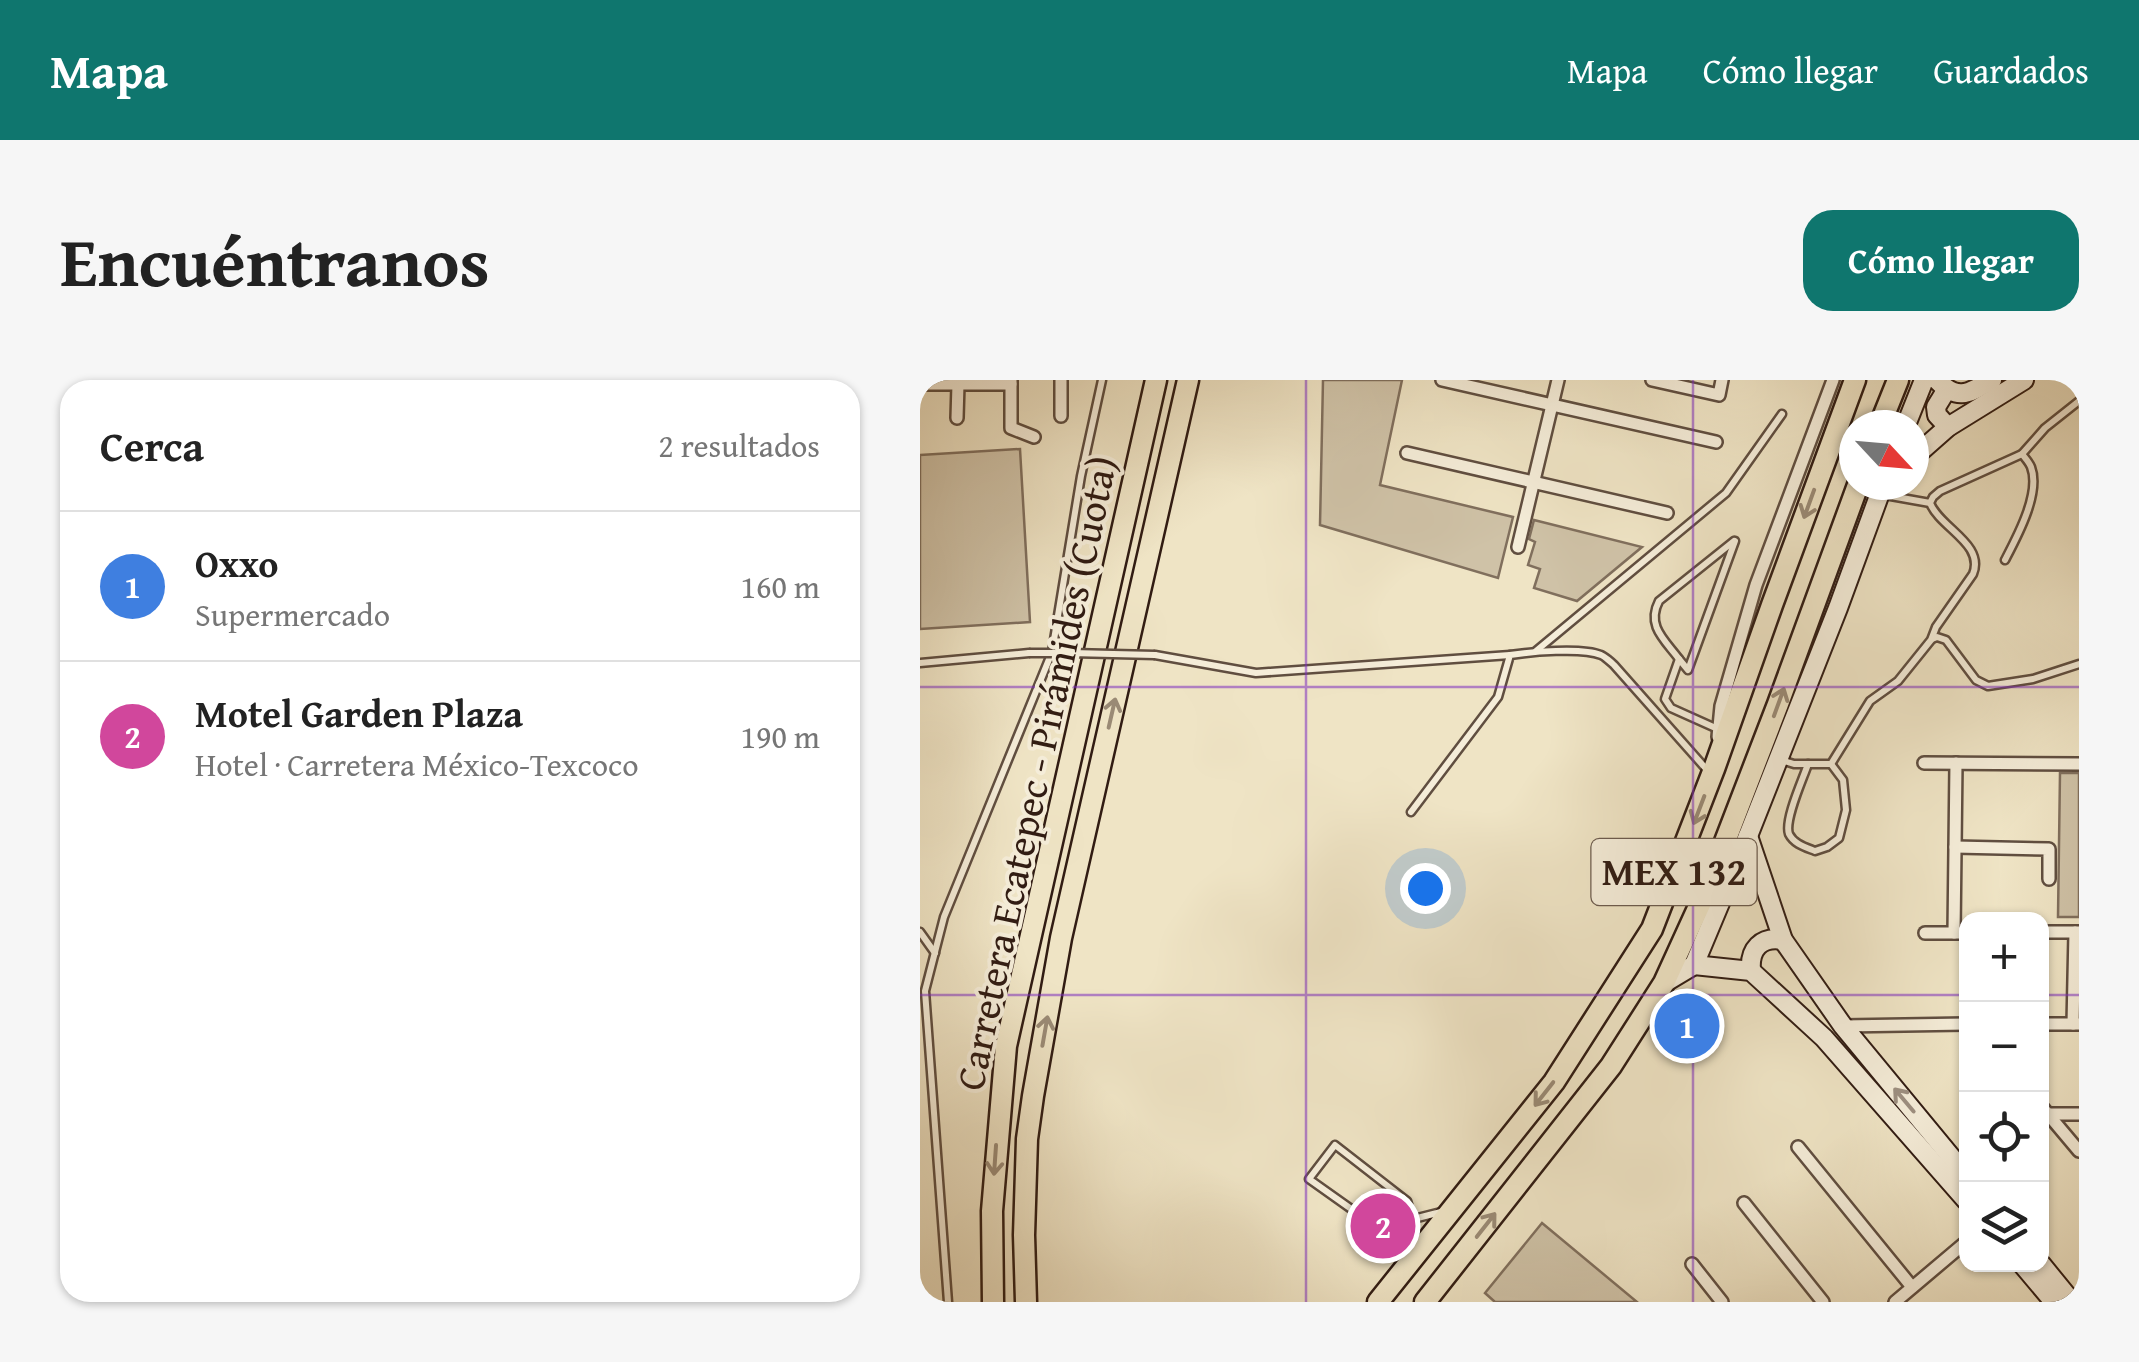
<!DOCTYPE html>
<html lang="es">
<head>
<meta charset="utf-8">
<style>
	:root { --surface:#fff; --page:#f6f6f6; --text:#222; --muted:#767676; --line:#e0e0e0; --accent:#0f766e }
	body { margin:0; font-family:"Gentium Book Plus",serif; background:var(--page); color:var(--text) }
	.controls { position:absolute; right:30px; bottom:30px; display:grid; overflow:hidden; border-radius:20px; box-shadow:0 2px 8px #0004 }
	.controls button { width:90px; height:90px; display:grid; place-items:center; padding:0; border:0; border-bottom:2px solid var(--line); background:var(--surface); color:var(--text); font:50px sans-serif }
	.compass { position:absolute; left:919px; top:30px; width:90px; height:90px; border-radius:50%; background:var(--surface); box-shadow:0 2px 8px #0004; rotate:116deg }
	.you { position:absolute; left:505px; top:508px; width:35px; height:35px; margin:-25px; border:8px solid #fff; border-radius:50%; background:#1a73e8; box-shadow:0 0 0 15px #1a73e833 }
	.badge { display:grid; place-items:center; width:65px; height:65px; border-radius:50%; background:var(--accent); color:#fff; font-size:32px; font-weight:700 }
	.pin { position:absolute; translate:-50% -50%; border:5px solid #fff; box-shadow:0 2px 10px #0006 }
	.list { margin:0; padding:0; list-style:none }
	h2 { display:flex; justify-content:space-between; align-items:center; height:130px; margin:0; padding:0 40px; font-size:42px }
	h2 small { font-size:32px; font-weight:400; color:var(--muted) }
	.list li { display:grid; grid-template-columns:65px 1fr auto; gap:30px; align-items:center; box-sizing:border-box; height:150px; padding:0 40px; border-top:2px solid var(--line) }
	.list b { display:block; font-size:38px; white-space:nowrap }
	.list p { margin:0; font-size:32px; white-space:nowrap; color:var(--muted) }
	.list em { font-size:32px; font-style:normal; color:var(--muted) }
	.icon { flex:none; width:55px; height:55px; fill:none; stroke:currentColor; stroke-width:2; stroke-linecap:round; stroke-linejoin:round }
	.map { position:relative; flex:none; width:1159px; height:922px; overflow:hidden; border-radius:30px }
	header { display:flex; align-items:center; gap:60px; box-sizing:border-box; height:140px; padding:0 50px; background:var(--accent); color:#fff }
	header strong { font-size:48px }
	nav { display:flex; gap:55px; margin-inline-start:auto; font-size:35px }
	.intro { display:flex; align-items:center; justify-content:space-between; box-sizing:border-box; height:240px; padding:0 60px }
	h1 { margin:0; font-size:70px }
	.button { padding:25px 45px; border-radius:30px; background:var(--accent); color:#fff; font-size:35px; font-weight:700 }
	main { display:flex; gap:60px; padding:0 60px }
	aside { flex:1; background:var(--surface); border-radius:30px; box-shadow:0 2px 8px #0004 }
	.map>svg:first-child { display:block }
	.green { fill:#cfc2a7; stroke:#806f5d; stroke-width:2.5 }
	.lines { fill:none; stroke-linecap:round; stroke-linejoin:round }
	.lane-casing { stroke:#604e40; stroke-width:11 }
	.street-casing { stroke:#604e40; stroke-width:16 }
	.secondary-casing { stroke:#311c13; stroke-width:22 }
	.highway-casing { stroke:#311c13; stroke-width:25 }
	.lane { stroke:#f5edd9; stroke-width:6 }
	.street { stroke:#f5edd9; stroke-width:11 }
	.secondary { stroke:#f5edd9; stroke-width:18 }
	.highway { stroke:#efe4c5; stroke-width:20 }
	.lane-bridge-casing { stroke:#604e40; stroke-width:11; stroke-linecap:butt }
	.lane-bridge { stroke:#f5edd9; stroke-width:6 }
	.oneway { stroke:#9a8a75 }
	.oneway2 { stroke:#9d8f80 }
	.grid { fill:none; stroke:#7b2cbf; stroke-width:2.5; stroke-opacity:0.55 }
	.labels { text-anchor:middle; stroke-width:8; stroke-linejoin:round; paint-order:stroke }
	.shield { fill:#f5edd9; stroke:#6c5b4e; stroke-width:2.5 }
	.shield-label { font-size:38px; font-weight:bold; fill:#311c13 }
	.street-label { font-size:40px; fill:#311c13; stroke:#f5edd9 }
</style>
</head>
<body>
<header>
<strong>Mapa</strong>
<nav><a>Mapa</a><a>Cómo llegar</a><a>Guardados</a></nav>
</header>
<div class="intro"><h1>Encuéntranos</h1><a class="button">Cómo llegar</a></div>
<main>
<aside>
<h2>Cerca<small>2 resultados</small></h2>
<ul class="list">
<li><span class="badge" style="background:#3f7fe0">1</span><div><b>Oxxo</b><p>Supermercado</p></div><em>160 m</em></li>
<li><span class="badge" style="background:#d1479c">2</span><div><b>Motel Garden Plaza</b><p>Hotel · Carretera México-Texcoco</p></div><em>190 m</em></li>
</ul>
</aside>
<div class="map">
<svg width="1159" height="922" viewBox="0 0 1159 922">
	<rect width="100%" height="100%" fill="#efe4c5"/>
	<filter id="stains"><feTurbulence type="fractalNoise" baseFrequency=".002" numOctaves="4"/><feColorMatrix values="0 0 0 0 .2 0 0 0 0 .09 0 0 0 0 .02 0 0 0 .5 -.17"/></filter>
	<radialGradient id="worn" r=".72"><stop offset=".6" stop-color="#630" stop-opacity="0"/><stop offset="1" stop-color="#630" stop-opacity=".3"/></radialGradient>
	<g class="green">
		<polygon points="403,0 482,0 460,105 593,137 578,198 400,145"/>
		<polygon points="100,69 110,242 0,249 0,75"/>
		<polygon points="614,140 722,167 657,221 614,208 620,189 608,185 615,162 609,159"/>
		<polygon points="1140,393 1159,393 1159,537 1138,537"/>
		<polygon points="622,843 717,922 575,922 565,913"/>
	</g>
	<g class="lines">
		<g class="lane-casing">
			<g id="lane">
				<polyline points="965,115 1010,123"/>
				<path d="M1085,180C1097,157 1121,113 1111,87C1109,82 1105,78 1102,74"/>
				<polyline points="1012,259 1017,257 1026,260 1056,300 1068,306 1113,299 1159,284"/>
				<polyline points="616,271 806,113 862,34"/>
				<polyline points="235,275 336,293 590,275"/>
				<path d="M759,279C745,260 726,246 739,221L814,161"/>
				<polyline points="0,283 109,273"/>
				<polyline points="800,350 751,328 745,319 759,279 768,290 815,161"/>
				<path d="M861,380L874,384H911L950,321L978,301L1011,260L1016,247L1053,194C1065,164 1020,148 1010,123L1013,117L1020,111L1102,74L1125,48L1159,21"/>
				<path d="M888,384C883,399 864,440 869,454C874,464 885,467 895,471L907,467L919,458L926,430L923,400L911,384"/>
				<path d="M491,432L578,317L590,275C610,272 662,267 681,275C684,276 692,283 694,285L788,391"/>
				<polyline points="0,552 15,573"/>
				<polyline points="493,868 493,840 487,821 415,765 389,799 458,848 521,832"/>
				<polyline points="28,922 5,611 24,537 132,272 161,96 182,0"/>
			</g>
		</g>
		<g class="street-casing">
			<g id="street">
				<polyline points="91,0 91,48 114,57"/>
				<polyline points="141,0 141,36"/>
				<polyline points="522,0 796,62"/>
				<polyline points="732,0 799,15 802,0"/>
				<polyline points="0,4 91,4"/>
				<polyline points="37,38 38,4"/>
				<polyline points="487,73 747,133"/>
				<polyline points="598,167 638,0"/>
				<polyline points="798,357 801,326 836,205 913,0"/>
				<polyline points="1004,383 1159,384"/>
				<polyline points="1035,467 1129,469 1129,499"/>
				<polyline points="1122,552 1159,552"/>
				<polyline points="1005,553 1046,553"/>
				<polyline points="1034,553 1036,383"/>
				<polyline points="1122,644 1159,644"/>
				<polyline points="1153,644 1155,552"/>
				<polyline points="923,646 1046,644"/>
				<polyline points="1122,727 1159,771"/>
				<polyline points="1127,734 1159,734"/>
				<polyline points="878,767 992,907"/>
				<polyline points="824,823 903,922"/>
				<polyline points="772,884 802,922"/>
				<polyline points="975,922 1046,862"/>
			</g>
		</g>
		<g class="secondary-casing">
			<g id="secondary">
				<path d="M1017,0C1038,22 1049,13 1072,0"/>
				<polyline points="1027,9 1016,27 1017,35 1028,47"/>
				<polyline points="986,45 1004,0"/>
				<polyline points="994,77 1028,47 1104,0"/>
				<polyline points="828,456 863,560 923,646 1046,795"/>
				<polyline points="774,585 831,591 904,658 1046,820"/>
				<path d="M831,591C829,569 841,556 863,560"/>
				<polyline points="744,603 774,585 828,456 918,228 963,105"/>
				<polyline points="1102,884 1134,922"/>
				<polyline points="1121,884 1152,922"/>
			</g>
		</g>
		<g class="highway-casing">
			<g id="highway">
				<polyline points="960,45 978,0"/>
				<polyline points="73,922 72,831 86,666 236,0"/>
				<polyline points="106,922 104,855 107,759 113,716 141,558 268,0"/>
				<polyline points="458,922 634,702 732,549 794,389 852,225 935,0"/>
				<polyline points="505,922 691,686 744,603 786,511 858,324 938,105"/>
			</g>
		</g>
		<use href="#lane" class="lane"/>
		<use href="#street" class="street"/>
		<use href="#secondary" class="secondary"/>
		<use href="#highway" class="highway"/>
		<g class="lane-bridge-casing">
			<g id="lane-bridge">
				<polyline points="109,273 135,273"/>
				<polyline points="151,273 235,275"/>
			</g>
		</g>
		<use href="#lane-bridge" class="lane-bridge"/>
	</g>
	<defs><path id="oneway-shaft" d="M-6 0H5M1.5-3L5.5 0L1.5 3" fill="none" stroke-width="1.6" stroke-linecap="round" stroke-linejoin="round" transform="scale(2.5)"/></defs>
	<g class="oneway">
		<use href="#oneway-shaft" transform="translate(889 124) rotate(110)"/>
		<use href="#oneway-shaft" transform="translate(859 322) rotate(-70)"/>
		<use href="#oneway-shaft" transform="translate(192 333) rotate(-77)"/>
		<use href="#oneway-shaft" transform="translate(779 430) rotate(111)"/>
		<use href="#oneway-shaft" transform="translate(125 651) rotate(-80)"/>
		<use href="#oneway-shaft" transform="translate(624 714) rotate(128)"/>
		<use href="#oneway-shaft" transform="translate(75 780) rotate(94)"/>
		<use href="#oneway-shaft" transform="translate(566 845) rotate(-52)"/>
	</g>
	<use class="oneway2" href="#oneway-shaft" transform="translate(984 720) rotate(-130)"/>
	<path class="grid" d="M386,0V922M773,0V922M0,307H1159M0,615H1046M1122,615H1159"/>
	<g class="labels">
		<rect class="shield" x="671.5" y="459" width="165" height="66" rx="8"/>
		<g class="shield-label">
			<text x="754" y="505">MEX 132</text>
		</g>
		<g class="street-label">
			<text transform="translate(116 393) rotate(-78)" y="14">Carretera Ecatepec - Pirámides (Cuota)</text>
		</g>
	</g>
	<rect width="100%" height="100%" filter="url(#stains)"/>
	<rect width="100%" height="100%" fill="url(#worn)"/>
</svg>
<div class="controls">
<button>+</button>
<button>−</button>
<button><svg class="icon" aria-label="locate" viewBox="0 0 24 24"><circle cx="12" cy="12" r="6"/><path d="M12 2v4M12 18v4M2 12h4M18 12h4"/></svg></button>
<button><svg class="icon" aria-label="layers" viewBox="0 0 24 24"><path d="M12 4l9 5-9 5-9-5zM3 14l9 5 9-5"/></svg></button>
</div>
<svg class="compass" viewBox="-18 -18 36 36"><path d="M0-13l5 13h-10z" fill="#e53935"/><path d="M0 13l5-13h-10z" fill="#767676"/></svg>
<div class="you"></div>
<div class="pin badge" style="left:767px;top:646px;background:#3f7fe0">1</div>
<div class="pin badge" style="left:463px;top:846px;background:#d1479c">2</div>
</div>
</main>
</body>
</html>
